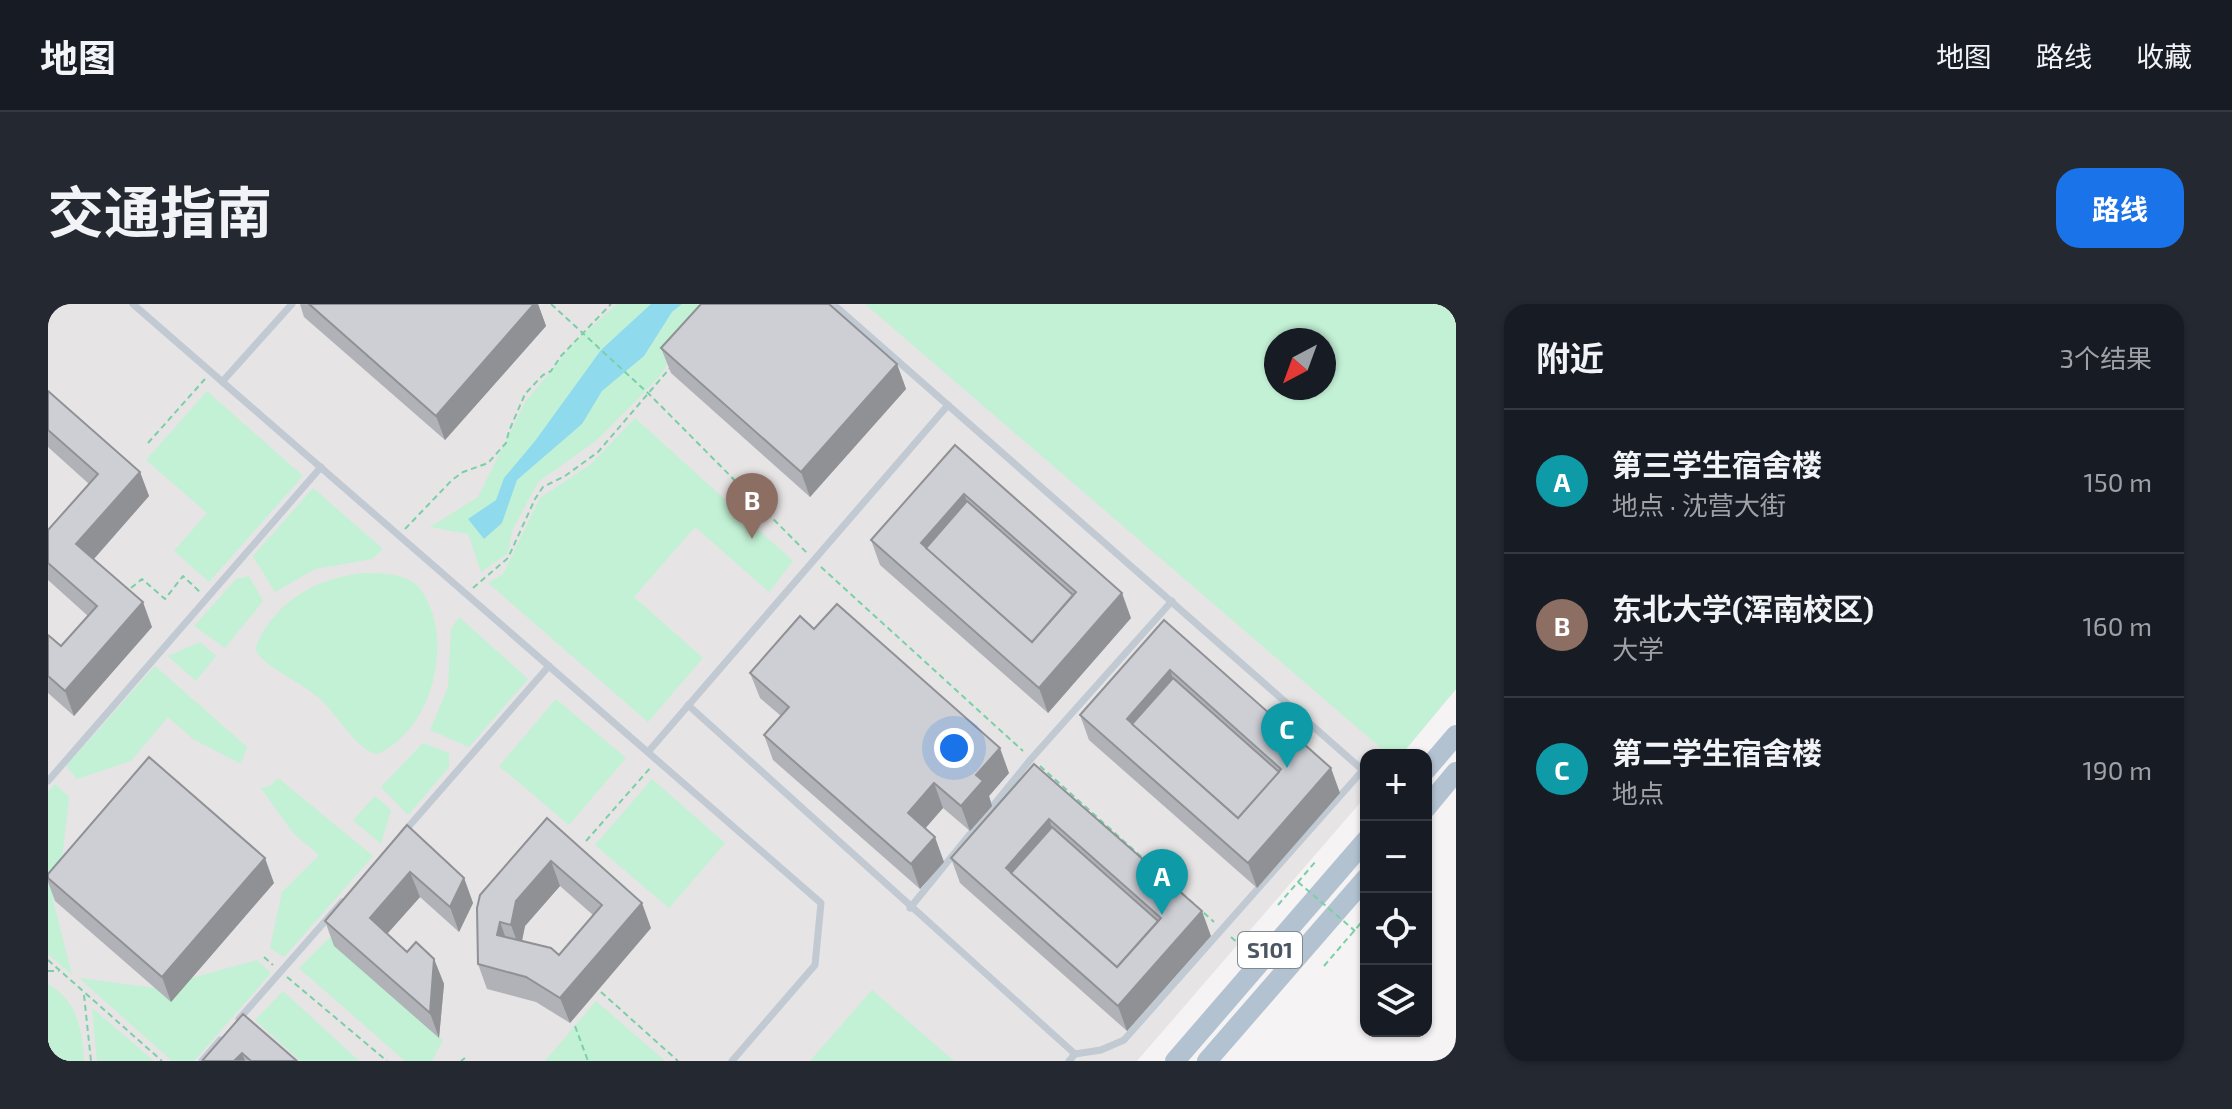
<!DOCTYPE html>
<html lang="zh">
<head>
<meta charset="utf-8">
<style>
	:root { --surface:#171b24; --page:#242831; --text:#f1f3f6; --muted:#9ea1a6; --line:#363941; --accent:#1a73e8 }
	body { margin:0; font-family:"Exo 2","Noto Sans SC",sans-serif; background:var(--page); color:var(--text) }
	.controls { position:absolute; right:24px; bottom:24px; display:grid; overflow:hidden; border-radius:16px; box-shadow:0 2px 6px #0004 }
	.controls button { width:72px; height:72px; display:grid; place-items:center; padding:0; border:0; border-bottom:2px solid var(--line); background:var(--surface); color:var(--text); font:40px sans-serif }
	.compass { position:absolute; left:1216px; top:24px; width:72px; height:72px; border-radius:50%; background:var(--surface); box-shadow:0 2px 6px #0004; rotate:221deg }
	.you { position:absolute; left:906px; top:444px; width:28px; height:28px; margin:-20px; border:6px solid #fff; border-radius:50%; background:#1a73e8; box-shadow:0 0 0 12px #1a73e833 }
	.badge { display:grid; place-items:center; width:52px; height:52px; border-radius:50%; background:var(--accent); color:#fff; font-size:26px; font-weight:700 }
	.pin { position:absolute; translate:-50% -66px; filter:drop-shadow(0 2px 4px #0008) }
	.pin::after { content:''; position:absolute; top:42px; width:28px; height:24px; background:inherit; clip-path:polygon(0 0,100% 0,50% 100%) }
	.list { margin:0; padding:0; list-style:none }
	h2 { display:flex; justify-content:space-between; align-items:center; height:104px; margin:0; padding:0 32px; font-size:34px }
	h2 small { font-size:26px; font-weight:400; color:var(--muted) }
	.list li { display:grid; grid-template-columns:52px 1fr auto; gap:24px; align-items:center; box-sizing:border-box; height:144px; padding:0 32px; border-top:2px solid var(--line) }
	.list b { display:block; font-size:30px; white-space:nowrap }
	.list p { margin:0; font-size:26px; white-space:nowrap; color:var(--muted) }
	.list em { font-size:26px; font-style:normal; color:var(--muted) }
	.icon { flex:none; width:44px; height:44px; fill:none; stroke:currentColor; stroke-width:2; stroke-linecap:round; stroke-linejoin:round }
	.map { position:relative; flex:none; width:1408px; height:757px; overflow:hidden; border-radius:24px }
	header { display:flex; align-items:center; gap:48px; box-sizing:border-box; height:112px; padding:0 40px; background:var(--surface); border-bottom:2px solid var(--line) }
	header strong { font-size:38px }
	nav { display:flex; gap:44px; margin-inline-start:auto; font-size:28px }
	.intro { display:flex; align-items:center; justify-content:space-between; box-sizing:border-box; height:192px; padding:0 48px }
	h1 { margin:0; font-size:56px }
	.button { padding:20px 36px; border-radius:24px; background:var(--accent); color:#fff; font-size:28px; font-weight:700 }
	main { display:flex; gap:48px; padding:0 48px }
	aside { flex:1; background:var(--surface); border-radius:24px; box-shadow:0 2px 6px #0004 }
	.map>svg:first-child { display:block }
	.education { fill:#e6e4e5; fill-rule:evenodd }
	.green { fill:#c3f1d5; fill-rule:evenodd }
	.water { fill:#90daee }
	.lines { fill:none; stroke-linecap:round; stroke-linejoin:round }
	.path { stroke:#7ad0a6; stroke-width:2; stroke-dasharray:6 4; stroke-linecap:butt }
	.lane { stroke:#c1cad2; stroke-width:7 }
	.primary { stroke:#b3c2d1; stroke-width:20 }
	.path-bridge { stroke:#7ad0a6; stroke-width:2; stroke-dasharray:6 4; stroke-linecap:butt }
	.wall { fill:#b0b2b7; fill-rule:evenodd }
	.shaded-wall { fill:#909195 }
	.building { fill:#cdcfd5; stroke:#909195; stroke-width:2; fill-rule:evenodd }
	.labels { text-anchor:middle; stroke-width:8; stroke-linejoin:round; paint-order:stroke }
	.shield { fill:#fff; stroke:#808990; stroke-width:2 }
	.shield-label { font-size:22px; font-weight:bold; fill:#4a5661 }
</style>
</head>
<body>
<header>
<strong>地图</strong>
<nav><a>地图</a><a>路线</a><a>收藏</a></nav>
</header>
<div class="intro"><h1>交通指南</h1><a class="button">路线</a></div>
<main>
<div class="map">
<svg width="1408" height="757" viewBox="0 0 1408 757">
	<rect width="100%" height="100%" fill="#f5f3f3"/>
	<path class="education" d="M0,0H1408V385L1353,451H1318V492L1089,757H0ZM1228,36H1276V84H1228Z"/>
	<g class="green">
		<polygon points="569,0 653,0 612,72 549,136 490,178 464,227 460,249 433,268 420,230 382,223 430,193 478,97 527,38"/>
		<path d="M817,0H1408V385L1353,451H1341ZM1228,36H1276V84H1228Z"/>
		<polygon points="159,87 255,172 161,278 126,247 159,209 98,156"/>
		<polygon points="587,114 745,257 721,288 647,223 586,293 655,354 600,418 440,279 455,270 492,194 543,160"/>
		<polygon points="265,184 335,245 324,255 267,265 227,288 205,252"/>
		<path d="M314,269C330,269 349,269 363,277C374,283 380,297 384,308C400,357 379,427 330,450C310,448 288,409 272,395C255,379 218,364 208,347C209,335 215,328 221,319C244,288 277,274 314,269Z"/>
		<polygon points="201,272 215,297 177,344 146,322 188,275"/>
		<polygon points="411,313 480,375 421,443 382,426 400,383 403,325"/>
		<polygon points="152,338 168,352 148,377 120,352"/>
		<polygon points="107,362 199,443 193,460 145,435 120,413 83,457 29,475 18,462"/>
		<polygon points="508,395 578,454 521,521 451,462"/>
		<polygon points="375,439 401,449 401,463 360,511 333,483"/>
		<polygon points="230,474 325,552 236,653 222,644 234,588 271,551 245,529 213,484 222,482"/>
		<polygon points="604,475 677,539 621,604 547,541"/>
		<polygon points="7,480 21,493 14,555 5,596 24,671 0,650 0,488"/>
		<polygon points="327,492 343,506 333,540 305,516"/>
		<polygon points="282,633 395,736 384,757 357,757 251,664"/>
		<polygon points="209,656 223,669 146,757 124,757 31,674 108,684"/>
		<path d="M0,680C30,697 34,726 36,757H0Z"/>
		<polygon points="824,686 906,757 762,757"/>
		<polygon points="235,687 311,757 252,757 207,716"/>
		<polygon points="548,697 617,757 497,757"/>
		<polygon points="44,704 106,757 49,757"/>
	</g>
	<polygon class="water" points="603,0 634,0 624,8 596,52 554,87 534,120 469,176 454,219 436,235 420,215 448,196 456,174 487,137 553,46"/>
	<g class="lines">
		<g class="path">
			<polyline points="503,0 601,90 760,250"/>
			<polyline points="100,139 157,75"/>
			<polyline points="357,225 404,176 415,168 440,159 458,139 461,127 477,90 495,71 503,67 513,52 563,0"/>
			<polyline points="773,263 975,447"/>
			<polyline points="83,284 94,275 117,295 135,272 152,288"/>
			<polyline points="425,284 460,254 487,195 495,183 517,172 550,148 622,64"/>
			<polyline points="992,462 1166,618"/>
			<polyline points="538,537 603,463"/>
			<polyline points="1230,601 1269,556"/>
			<polyline points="1183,633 1199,647"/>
			<polyline points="216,653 225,661"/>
			<polyline points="0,656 114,757"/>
			<polyline points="1276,662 1318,613"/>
			<polyline points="0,667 11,667"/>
			<polyline points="239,673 339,757"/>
			<polyline points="553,688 630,757"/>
			<polyline points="36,691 43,757"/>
			<polyline points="527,722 540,757"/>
			<polyline points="413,757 417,754"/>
		</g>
		<g class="lane">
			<polyline points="85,0 773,599 767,661 684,757"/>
			<polyline points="785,0 1318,469"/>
			<polyline points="174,78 244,0"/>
			<polyline points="640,401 1027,750"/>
			<polyline points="600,448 900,101"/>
			<polyline points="0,477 273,163"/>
			<polyline points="355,529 501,362"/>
			<polyline points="862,604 983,455 1124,297"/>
			<polyline points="191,715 294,598"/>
			<polyline points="154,757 172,736"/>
			<polyline points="1021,757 1027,750 1053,746 1076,736 1315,466"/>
		</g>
		<g class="primary">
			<polyline points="1378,466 1408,431"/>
			<polyline points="1378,504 1408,468"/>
			<polyline points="1127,757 1318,536"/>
			<polyline points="1159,757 1318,574"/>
		</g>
		<polyline class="path-bridge" points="1250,578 1307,627"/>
	</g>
	<g class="wall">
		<polygon points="252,0 490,0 498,22 397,136 256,13"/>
		<polygon points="613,44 849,60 858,85 762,193 623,69"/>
		<polygon points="0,87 92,168 101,192 46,255 104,323 26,412 0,389 0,331 13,342 40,312 0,276 0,226 41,180 0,143"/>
		<polygon points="907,141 1083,314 1000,409 832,261 823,236"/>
		<polygon points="1116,316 1292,489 1209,584 1041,436 1032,411"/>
		<polygon points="766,325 961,469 941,492 944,502 922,527 895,504 877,524 896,558 872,585 725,456 716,431 733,412 712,394 702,369"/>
		<polygon points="986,460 1163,632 1079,727 912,579 903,554"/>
		<path d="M499,514L603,624L522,719L488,698L439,685L430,660ZM512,582L545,611L511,651L474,637L477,622Z"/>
		<polygon points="359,521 416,574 425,599 411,628 372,593 339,630 359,648 386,655 396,680 391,734 286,642 277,617"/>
		<polygon points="0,570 226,579 123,698 7,597 0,578"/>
		<polygon points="195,710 249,757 154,757"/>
	</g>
	<g class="shaded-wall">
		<polygon points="486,0 490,0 498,22 397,136 388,112"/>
		<polygon points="849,60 858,85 762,193 753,168"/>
		<polygon points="92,168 101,192 37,265 28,240"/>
		<polygon points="916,190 926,215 888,257 873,239"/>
		<polygon points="1074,289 1083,314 1000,409 991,384"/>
		<polygon points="95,298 104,323 26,412 17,387"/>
		<polygon points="1122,366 1131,391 1081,423 1079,415"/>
		<polygon points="952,444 961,469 941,492 944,502 922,527 913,502 928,471"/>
		<polygon points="1283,464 1292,489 1209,584 1200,559"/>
		<polygon points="886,479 895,504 869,534 860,509"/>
		<polygon points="1001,515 1010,540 973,582 958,564"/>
		<polygon points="887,533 896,558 872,585 863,560"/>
		<polygon points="217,554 226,579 123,698 114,673"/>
		<polygon points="503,557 512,582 477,622 472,646 463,621 468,597"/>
		<polygon points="362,568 372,593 331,639 322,614"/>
		<polygon points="416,574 425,599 411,628 402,603"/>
		<polygon points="594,599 603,624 522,719 512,694"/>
		<polygon points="1154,607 1163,632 1079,727 1070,702"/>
		<polygon points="452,618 461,643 449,631"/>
		<polygon points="386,655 396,680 391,734 382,709"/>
		<polygon points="194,749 197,757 186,757"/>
	</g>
	<g class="building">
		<polygon points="261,0 486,0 388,112"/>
		<polygon points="653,0 781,0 849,60 753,168 613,44"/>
		<polygon points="0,87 92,168 28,240 95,298 17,387 0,372 0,331 13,342 49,302 0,259 0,226 50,170 0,126"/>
		<path d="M907,141L1074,289L991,384L823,236ZM916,190L1028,288L984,338L873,239Z"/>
		<polygon points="919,197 1025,291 984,338 878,244"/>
		<polygon points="789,300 952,444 928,471 935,477 913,502 886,479 860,509 887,533 863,560 716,431 741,403 702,369 752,312 766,325"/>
		<path d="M1116,316L1283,464L1200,559L1032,411ZM1122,366L1233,465L1190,514L1079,415Z"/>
		<polygon points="1125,374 1231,468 1190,514 1084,420"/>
		<polygon points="101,453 217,554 114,673 0,574 0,570"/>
		<path d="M986,460L1154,607L1070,702L903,554ZM1001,515L1113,614L1069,663L958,564Z"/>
		<path d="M499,514L594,599L512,694L478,673L430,660L429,604L432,591ZM503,557L554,601L511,651L503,644L449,631L452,618L463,621L468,597Z"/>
		<polygon points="359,521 416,574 402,603 362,568 322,614 359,648 368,638 386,655 382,709 277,617"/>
		<polygon points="1004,523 1110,617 1069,663 963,569"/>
		<polygon points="195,710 249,757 203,757 194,749 186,757 154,757"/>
	</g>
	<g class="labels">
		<rect class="shield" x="1190" y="628" width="64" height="36" rx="6"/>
		<g class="shield-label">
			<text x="1222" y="654">S101</text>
		</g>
	</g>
</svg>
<div class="controls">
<button>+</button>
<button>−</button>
<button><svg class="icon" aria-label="locate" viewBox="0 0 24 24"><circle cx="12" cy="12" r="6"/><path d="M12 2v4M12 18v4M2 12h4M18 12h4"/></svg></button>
<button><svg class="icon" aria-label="layers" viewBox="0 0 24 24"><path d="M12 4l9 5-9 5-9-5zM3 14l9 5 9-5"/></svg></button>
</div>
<svg class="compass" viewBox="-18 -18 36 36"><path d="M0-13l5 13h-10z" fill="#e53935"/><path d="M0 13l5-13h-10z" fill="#9ea1a6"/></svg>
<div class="you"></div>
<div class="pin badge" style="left:1114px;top:611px;background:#0f9aa8">A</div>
<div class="pin badge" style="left:704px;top:235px;background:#8d6e63">B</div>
<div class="pin badge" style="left:1239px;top:464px;background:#0f9aa8">C</div>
</div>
<aside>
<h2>附近<small>3个结果</small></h2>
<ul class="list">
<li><span class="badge" style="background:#0f9aa8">A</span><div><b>第三学生宿舍楼</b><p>地点 · 沈营大街</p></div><em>150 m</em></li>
<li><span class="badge" style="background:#8d6e63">B</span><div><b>东北大学(浑南校区)</b><p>大学</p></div><em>160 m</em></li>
<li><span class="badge" style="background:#0f9aa8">C</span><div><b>第二学生宿舍楼</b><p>地点</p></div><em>190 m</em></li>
</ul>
</aside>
</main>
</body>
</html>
